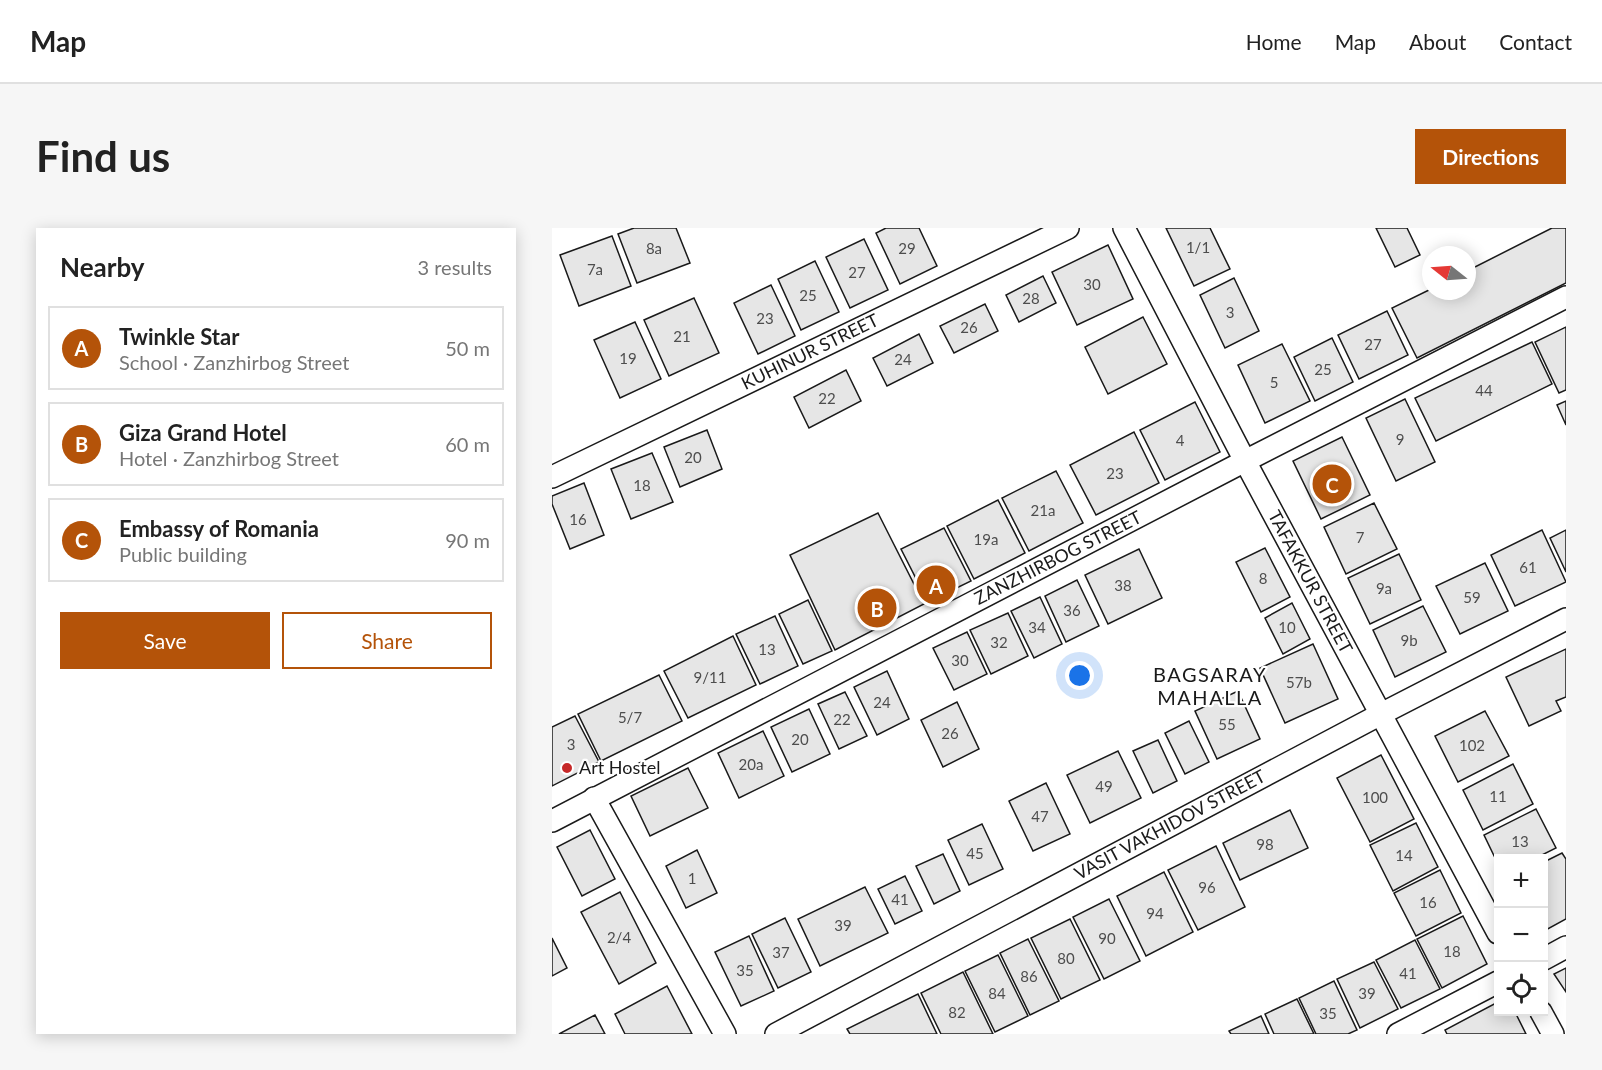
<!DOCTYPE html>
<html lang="en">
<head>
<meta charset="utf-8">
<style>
	:root { --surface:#fff; --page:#f6f6f6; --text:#222; --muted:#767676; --line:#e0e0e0; --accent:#b45309 }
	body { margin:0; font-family:Lato,sans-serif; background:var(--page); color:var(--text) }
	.controls { position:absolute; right:18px; bottom:18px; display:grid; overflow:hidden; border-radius:0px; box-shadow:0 3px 15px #0003 }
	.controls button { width:54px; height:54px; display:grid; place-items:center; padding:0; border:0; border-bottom:2px solid var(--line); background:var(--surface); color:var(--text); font:30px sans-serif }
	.compass { position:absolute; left:870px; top:18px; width:54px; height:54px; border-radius:50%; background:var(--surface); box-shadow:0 3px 15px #0003; rotate:287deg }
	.you { position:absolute; left:528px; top:448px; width:21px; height:21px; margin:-15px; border:4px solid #fff; border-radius:50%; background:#1a73e8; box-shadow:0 0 0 9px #1a73e833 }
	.badge { display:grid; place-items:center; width:39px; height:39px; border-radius:50%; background:var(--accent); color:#fff; font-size:20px; font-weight:700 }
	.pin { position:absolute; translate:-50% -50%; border:3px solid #fff; box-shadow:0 2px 6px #0006 }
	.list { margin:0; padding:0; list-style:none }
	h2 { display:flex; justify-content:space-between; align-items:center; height:78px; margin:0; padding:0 24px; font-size:26px }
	h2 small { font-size:20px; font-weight:400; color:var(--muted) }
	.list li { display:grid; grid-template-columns:39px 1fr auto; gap:18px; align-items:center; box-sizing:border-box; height:84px; margin:0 12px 12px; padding:0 12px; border:2px solid var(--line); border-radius:0px }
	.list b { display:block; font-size:22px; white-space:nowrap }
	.list p { margin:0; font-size:20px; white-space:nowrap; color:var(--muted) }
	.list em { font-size:20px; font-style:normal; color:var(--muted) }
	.actions { display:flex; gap:12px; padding:18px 24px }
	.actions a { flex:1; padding:14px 0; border:2px solid var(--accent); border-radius:0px; text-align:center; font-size:21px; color:var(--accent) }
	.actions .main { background:var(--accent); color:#fff }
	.icon { flex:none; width:33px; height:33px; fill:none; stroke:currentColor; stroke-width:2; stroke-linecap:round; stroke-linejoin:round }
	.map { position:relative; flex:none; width:1014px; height:806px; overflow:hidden; border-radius:0px }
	header { display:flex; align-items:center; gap:36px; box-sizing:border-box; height:84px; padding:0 30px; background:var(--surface); border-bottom:2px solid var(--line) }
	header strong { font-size:28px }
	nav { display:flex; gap:33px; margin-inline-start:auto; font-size:21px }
	.intro { display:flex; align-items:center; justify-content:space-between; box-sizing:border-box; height:144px; padding:0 36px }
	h1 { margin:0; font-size:42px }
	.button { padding:15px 27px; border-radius:0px; background:var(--accent); color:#fff; font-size:21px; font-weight:700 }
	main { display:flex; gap:36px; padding:0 36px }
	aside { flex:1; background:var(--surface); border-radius:0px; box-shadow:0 3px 15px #0003 }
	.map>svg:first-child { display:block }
	.building { fill:#e6e6e6; stroke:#1a1a1a; stroke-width:1.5 }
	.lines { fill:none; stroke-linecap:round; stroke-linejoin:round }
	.minor-casing { stroke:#1a1a1a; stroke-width:24 }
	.minor { stroke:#fff; stroke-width:21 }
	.poi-dot { fill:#c62828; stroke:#fff; stroke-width:2 }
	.labels { text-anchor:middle; stroke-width:4.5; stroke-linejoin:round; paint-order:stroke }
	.number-label { font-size:15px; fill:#4d4d4d }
	.street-label { font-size:18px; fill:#1a1a1a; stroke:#fff }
	.poi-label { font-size:18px; fill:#1a1a1a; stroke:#fff; text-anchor:start }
	.neighbourhood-label { font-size:20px; letter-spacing:1.5px; fill:#1a1a1a; stroke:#fff }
</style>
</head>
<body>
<header>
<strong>Map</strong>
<nav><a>Home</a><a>Map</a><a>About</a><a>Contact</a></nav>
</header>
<div class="intro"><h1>Find us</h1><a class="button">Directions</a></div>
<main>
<aside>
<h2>Nearby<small>3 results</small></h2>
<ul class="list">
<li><span class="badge">A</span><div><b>Twinkle Star</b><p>School · Zanzhirbog Street</p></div><em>50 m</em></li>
<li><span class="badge">B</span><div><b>Giza Grand Hotel</b><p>Hotel · Zanzhirbog Street</p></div><em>60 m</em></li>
<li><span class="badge">C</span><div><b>Embassy of Romania</b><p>Public building</p></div><em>90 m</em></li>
</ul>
<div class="actions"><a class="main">Save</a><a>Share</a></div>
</aside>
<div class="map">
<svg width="1014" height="806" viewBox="0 0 1014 806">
	<rect width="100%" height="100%" fill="#fff"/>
	<g class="building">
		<polygon points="82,0 124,0 138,35 85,55 66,6"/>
		<polygon points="334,0 367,0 385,38 348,56 324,5"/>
		<polygon points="614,0 658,0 678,41 642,58"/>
		<polygon points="824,0 855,0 868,27 843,39"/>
		<polygon points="1000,0 1014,0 1014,55 865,130 840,80 879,61 879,63 915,63 915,43"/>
		<polygon points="60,8 79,58 27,78 8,27"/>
		<polygon points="312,11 336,62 298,80 274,29"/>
		<polygon points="556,17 581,71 525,97 500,44"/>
		<polygon points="263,33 287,84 249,102 226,51"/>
		<polygon points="491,48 504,75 467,94 454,67"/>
		<polygon points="682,50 707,103 673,120 648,67"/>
		<polygon points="219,57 243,108 206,126 182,75"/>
		<polygon points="142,70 167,125 117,148 92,92"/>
		<polygon points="433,76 446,103 402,125 388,98"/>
		<polygon points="835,83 856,127 807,151 786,107"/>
		<polygon points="591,89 615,136 556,166 533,119"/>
		<polygon points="83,94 109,151 68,170 42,112"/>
		<polygon points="1014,99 1014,162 1007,165 983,114"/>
		<polygon points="367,106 381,135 335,158 321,130"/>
		<polygon points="780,110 801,154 763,173 742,129"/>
		<polygon points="980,114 1000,156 884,213 863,170"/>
		<polygon points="730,116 758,173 713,195 686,137"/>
		<polygon points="294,142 309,173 257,200 242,169"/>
		<polygon points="853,171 883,234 844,253 814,190"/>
		<polygon points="1014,173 1014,197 1005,177"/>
		<polygon points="643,174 668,224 613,252 588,202"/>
		<polygon points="155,202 170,241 128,259 112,219"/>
		<polygon points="582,204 607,255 544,287 518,237"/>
		<polygon points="790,209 818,267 769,291 741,233"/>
		<polygon points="100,225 121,274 79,291 59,241"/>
		<polygon points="504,243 531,295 477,323 450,270"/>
		<polygon points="32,255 52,307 18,321 0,276 0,268"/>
		<polygon points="446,272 473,325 422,351 395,298"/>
		<polygon points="822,275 845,321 794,346 772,299"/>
		<polygon points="326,285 372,376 283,422 238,327"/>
		<polygon points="392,300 419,353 376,374 349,321"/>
		<polygon points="990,302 1014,354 963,378 939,327"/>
		<polygon points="1014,302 1014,344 998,310"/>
		<polygon points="713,320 738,369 709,384 684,334"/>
		<polygon points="587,321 610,370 556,396 533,347"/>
		<polygon points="847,326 869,372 818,396 796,350"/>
		<polygon points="933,335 956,383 908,406 884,358"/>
		<polygon points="525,352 547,398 514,414 493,368"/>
		<polygon points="488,369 510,416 482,430 459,383"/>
		<polygon points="256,372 280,423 251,436 227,386"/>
		<polygon points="740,375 758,411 731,426 713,390"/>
		<polygon points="871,378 894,424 843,449 821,402"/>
		<polygon points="456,385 476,428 439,446 418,402"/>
		<polygon points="223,388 246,438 208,456 184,406"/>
		<polygon points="415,404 435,446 402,462 381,420"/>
		<polygon points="181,408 204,457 136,490 112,443"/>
		<polygon points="761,416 786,471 733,495 708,440"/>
		<polygon points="1014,421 1014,469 1004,473 1009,483 977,498 954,449"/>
		<polygon points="335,443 357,491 325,507 302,459"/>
		<polygon points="107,447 130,493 49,533 26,486"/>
		<polygon points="686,463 708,511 665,531 643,483"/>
		<polygon points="293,464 315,508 287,521 266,476"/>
		<polygon points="405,474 427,521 391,539 369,492"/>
		<polygon points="257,481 278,526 240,544 219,499"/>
		<polygon points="933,483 957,528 906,554 883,508"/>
		<polygon points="23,488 47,534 0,558 0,499"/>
		<polygon points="637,493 657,534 633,546 613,505"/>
		<polygon points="211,503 232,548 187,570 166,525"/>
		<polygon points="606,512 625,553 601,565 581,523"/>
		<polygon points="566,523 589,570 538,595 515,547"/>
		<polygon points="829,527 862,591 818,614 785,550"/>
		<polygon points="961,536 981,576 931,602 911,562"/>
		<polygon points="136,540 156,580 98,608 79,568"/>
		<polygon points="494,555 518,606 481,623 457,573"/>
		<polygon points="984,581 1004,620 984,630 946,630 946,636 932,607"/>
		<polygon points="738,582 756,620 688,652 671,615"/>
		<polygon points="864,595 886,639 841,663 818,617"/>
		<polygon points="430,596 451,641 417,657 396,612"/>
		<polygon points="38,602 63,651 30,668 5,619"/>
		<polygon points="664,618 693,679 646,702 616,642"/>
		<polygon points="145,622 165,665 134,680 114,638"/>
		<polygon points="1010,625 1014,631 1014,691 992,703 992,634"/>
		<polygon points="391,626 408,663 382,676 364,638"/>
		<polygon points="888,642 909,685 864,708 842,665"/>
		<polygon points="612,644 641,704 594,728 565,668"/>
		<polygon points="353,648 370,683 343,696 326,661"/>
		<polygon points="313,659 336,705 268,738 246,691"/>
		<polygon points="68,664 104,735 67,756 29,684"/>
		<polygon points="557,671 588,733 552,751 521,689"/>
		<polygon points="911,688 935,736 890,760 865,711"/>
		<polygon points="233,690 259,744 226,760 200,706"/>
		<polygon points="518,691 548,752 509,771 479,710"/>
		<polygon points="197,708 222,763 189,778 163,724"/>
		<polygon points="0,710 15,740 0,748"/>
		<polygon points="476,711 507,773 478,787 448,725"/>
		<polygon points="863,712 888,761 849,780 824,732"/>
		<polygon points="446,727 476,788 443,804 413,743"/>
		<polygon points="822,734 846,781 808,800 785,751"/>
		<polygon points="1014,740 1014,764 1002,746"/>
		<polygon points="411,744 441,806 389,806 369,765"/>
		<polygon points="782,753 805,802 796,806 764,806 747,770"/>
		<polygon points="115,758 140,806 73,806 63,786"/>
		<polygon points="366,766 385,806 298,806 295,801"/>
		<polygon points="745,771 762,806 722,806 713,786"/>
		<polygon points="946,774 946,784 963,784 974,806 895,806 893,802"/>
		<polygon points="43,787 53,806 7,806"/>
		<polygon points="709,788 717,806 679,806 677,803"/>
	</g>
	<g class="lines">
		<g class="minor-casing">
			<g id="minor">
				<polyline points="572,0 693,233 946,705"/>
				<polyline points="0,249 516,0"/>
				<polyline points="42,570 173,806"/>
				<polyline points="0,593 693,233 1014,69"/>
				<polyline points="992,731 1014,719"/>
				<polyline points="989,784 1001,806"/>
				<polyline points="224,806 829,486 1014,391"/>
				<polyline points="846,806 946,754"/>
			</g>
		</g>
		<use href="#minor" class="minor"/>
	</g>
	<circle class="poi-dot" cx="15" cy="540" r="6"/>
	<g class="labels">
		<g class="number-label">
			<text x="646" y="25">1/1</text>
			<text x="102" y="26">8a</text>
			<text x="355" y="26">29</text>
			<text x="43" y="47">7a</text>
			<text x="305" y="50">27</text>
			<text x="540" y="62">30</text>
			<text x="256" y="73">25</text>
			<text x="479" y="76">28</text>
			<text x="678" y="90">3</text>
			<text x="213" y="96">23</text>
			<text x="417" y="105">26</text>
			<text x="130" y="114">21</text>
			<text x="821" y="122">27</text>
			<text x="76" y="136">19</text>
			<text x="351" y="137">24</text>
			<text x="771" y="147">25</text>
			<text x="722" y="160">5</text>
			<text x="932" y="168">44</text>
			<text x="275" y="176">22</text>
			<text x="848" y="217">9</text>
			<text x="628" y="218">4</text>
			<text x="141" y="235">20</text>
			<text x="563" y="251">23</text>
			<text x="90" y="263">18</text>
			<text x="491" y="288">21a</text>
			<text x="26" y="297">16</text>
			<text x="808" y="315">7</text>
			<text x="434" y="317">19a</text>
			<text x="976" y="345">61</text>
			<text x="711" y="356">8</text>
			<text x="571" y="363">38</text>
			<text x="832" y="366">9a</text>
			<text x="920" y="375">59</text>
			<text x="520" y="388">36</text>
			<text x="485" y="405">34</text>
			<text x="735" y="405">10</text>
			<text x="857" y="418">9b</text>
			<text x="447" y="420">32</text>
			<text x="215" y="427">13</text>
			<text x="408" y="438">30</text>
			<text x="158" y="455">9/11</text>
			<text x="747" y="460">57b</text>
			<text x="330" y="480">24</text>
			<text x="78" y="495">5/7</text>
			<text x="290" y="497">22</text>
			<text x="675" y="502">55</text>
			<text x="398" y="511">26</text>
			<text x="248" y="517">20</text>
			<text x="19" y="522">3</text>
			<text x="920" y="523">102</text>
			<text x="199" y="542">20a</text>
			<text x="552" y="564">49</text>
			<text x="946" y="574">11</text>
			<text x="823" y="575">100</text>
			<text x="488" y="594">47</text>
			<text x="968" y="619">13</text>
			<text x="713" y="622">98</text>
			<text x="423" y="631">45</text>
			<text x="852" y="633">14</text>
			<text x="140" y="656">1</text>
			<text x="655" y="665">96</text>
			<text x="348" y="677">41</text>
			<text x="876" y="680">16</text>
			<text x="603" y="691">94</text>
			<text x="291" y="703">39</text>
			<text x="67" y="715">2/4</text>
			<text x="555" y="716">90</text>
			<text x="900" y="729">18</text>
			<text x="229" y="730">37</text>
			<text x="514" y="736">80</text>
			<text x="193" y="748">35</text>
			<text x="856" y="751">41</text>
			<text x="477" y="754">86</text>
			<text x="445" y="771">84</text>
			<text x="815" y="771">39</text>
			<text x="405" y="790">82</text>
			<text x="776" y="791">35</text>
		</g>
		<g class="street-label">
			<text transform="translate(258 124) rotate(-26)" y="6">KUHINUR STREET</text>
			<text transform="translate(506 330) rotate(-27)" y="6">ZANZHIRBOG STREET</text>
			<text transform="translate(758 354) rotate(62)" y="6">TAFAKKUR STREET</text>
			<text transform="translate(618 597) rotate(-28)" y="6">VASIT VAKHIDOV STREET</text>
		</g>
		<g class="poi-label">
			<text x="27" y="546">Art Hostel</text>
		</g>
		<g class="neighbourhood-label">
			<text x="658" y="454">BAGSARAY<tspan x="658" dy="23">MAHALLA</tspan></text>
		</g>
	</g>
</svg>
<div class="controls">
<button>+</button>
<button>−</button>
<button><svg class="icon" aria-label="locate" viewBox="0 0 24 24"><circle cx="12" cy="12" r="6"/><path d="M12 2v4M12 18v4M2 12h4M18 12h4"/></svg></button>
</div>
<svg class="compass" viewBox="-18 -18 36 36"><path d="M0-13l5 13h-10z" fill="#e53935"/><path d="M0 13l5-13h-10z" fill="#767676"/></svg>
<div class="you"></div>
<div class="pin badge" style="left:384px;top:357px">A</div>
<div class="pin badge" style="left:325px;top:380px">B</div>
<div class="pin badge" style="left:780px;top:256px">C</div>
</div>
</main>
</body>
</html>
